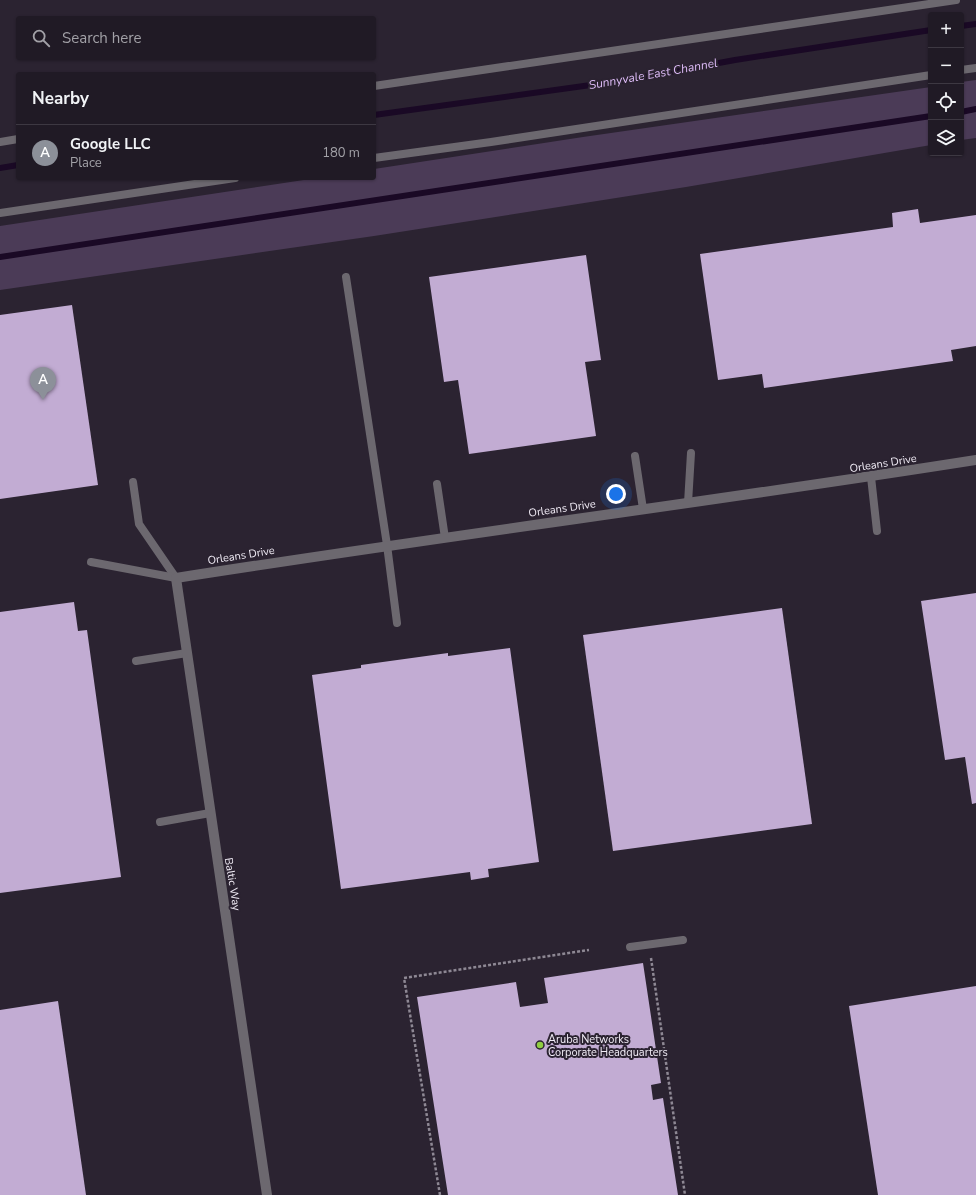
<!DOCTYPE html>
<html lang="en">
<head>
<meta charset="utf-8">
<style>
	:root { --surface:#201a25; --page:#28232d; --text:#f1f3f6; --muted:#a2a1a7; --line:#3d3842; --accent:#8c9099 }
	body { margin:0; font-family:"Nunito Sans",sans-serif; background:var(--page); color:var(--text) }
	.controls { position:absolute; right:12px; top:12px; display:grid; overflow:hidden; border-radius:4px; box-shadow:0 1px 3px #0004 }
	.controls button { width:36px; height:36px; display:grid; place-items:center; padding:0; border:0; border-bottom:1px solid var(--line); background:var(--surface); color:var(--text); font:20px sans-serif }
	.you { position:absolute; left:616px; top:494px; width:14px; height:14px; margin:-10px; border:3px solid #fff; border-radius:50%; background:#1a73e8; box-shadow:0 0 0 6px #1a73e833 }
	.badge { display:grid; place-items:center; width:26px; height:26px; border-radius:50%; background:var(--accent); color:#fff; font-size:13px; font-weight:700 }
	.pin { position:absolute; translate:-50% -33px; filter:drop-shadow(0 1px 2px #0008) }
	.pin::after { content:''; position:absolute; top:21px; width:14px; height:12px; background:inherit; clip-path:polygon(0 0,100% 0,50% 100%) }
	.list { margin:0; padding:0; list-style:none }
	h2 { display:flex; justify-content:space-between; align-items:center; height:52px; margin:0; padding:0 16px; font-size:17px }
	h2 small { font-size:13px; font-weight:400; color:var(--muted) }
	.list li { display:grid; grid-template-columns:26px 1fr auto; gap:12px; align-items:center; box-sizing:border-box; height:56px; padding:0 16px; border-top:1px solid var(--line) }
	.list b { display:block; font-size:15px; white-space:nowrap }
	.list p { margin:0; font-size:13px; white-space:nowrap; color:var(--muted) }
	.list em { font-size:13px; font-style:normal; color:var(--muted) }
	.icon { flex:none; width:22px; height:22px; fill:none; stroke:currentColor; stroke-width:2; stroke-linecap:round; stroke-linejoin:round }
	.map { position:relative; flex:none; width:976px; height:1195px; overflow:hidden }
	.search { position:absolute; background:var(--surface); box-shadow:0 1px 3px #0004; left:16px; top:16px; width:360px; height:44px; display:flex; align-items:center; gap:10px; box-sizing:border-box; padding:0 14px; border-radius:4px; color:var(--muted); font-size:15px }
	.panel { position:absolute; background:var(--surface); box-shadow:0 1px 3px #0004; left:16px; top:72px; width:360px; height:108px; border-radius:4px }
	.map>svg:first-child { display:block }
	.green { fill:#4b3b57 }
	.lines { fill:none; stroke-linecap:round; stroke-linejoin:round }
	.stream { stroke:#1a0925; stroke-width:6 }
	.building { fill:#c2acd3 }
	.path { stroke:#8e8894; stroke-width:2.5; stroke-dasharray:3 2; stroke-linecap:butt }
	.lane { stroke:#6c686f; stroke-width:8 }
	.street { stroke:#6c686f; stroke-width:10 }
	.poi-dot { fill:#8fcd42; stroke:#2b2331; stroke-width:1.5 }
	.labels { text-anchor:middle; stroke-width:4; stroke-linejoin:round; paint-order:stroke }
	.street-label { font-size:11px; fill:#f1ecf6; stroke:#2b2331 }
	.poi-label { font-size:11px; fill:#f1ecf6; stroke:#2b2331; text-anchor:start }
	.water-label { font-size:12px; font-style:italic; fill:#ddbbf7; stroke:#2b2331 }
</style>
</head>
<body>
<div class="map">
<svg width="976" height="1195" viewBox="0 0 976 1195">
	<rect width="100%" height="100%" fill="#2b2331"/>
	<g class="green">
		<polygon points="976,80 976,138 961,140 961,82"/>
		<polygon points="931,87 931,145 686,187 374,236 0,290 0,226 317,178 374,178 374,169 583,137"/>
	</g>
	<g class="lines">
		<g class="stream">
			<polyline points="961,26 976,24"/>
			<polyline points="961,112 976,109"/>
			<polyline points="374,115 627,80 735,60 931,30"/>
			<polyline points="0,168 18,165"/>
			<polyline points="0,257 931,116"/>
		</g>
	</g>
	<g class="building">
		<polygon points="918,209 920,223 976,215 976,346 951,350 953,361 764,388 762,374 718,380 700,254 893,227 892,213"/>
		<polygon points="586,255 601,360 585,362 596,436 469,454 458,380 444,382 429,277"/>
		<polygon points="72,305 98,485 0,499 0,315"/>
		<polygon points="976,593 976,803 972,804 965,757 945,760 921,601"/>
		<polygon points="74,602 78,631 87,630 121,877 0,893 0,612"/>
		<polygon points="782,608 812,824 613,851 583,635"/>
		<polygon points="510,648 539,862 488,869 489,877 471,880 470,872 341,889 312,675 361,668 361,665 448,653 448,656"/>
		<polygon points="643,963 661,1083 651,1085 653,1100 663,1098 678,1195 448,1195 417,997 516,982 520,1007 548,1003 544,978"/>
		<polygon points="976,986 976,1195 878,1195 849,1006"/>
		<polygon points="58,1001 86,1195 0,1195 0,1010"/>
	</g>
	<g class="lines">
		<g class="path">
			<polyline points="651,958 685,1195"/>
			<polyline points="440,1195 404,978 589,950"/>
		</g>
		<g class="lane">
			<polyline points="961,70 976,68"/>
			<polyline points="374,86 956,0"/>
			<polyline points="0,142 18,139"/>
			<polyline points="374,158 491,142 931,75"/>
			<polyline points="0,213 235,178"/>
			<polyline points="346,277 387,545 397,623"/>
			<polyline points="635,456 643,509"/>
			<polyline points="871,477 877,531"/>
			<polyline points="133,482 139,524 176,578"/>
			<polyline points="437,484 445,538"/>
			<polyline points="688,503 691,453"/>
			<polyline points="91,562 176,578"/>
			<polyline points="136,661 187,653"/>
			<polyline points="160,822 210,813"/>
			<polyline points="630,947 683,940"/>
		</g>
		<path class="street" d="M267,1195L176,578C442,536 710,502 976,460"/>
	</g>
	<circle class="poi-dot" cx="540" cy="1045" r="4"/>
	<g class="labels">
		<g class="street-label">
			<text transform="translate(883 463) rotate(-9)" y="4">Orleans Drive</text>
			<text transform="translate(562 508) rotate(-8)" y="4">Orleans Drive</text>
			<text transform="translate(241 555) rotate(-9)" y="4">Orleans Drive</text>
			<text transform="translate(233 884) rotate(81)" y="4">Baltic Way</text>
		</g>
		<g class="poi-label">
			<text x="548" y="1043">Aruba Networks<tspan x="548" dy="13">Corporate Headquarters</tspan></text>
		</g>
		<g class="water-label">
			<text transform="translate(653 74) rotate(-10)" y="4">Sunnyvale East Channel</text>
		</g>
	</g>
</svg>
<div class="controls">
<button>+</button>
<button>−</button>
<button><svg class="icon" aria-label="locate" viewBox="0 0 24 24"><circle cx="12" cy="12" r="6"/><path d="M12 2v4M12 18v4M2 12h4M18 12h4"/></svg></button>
<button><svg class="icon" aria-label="layers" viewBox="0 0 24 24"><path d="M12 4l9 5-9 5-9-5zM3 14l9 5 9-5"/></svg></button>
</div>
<div class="you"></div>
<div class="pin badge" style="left:43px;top:400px">A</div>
<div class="search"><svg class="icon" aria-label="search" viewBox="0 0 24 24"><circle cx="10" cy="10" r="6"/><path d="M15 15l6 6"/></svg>Search here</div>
<section class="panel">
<h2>Nearby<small></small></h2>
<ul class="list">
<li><span class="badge">A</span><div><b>Google LLC</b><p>Place</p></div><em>180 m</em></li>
</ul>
</section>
</div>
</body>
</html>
